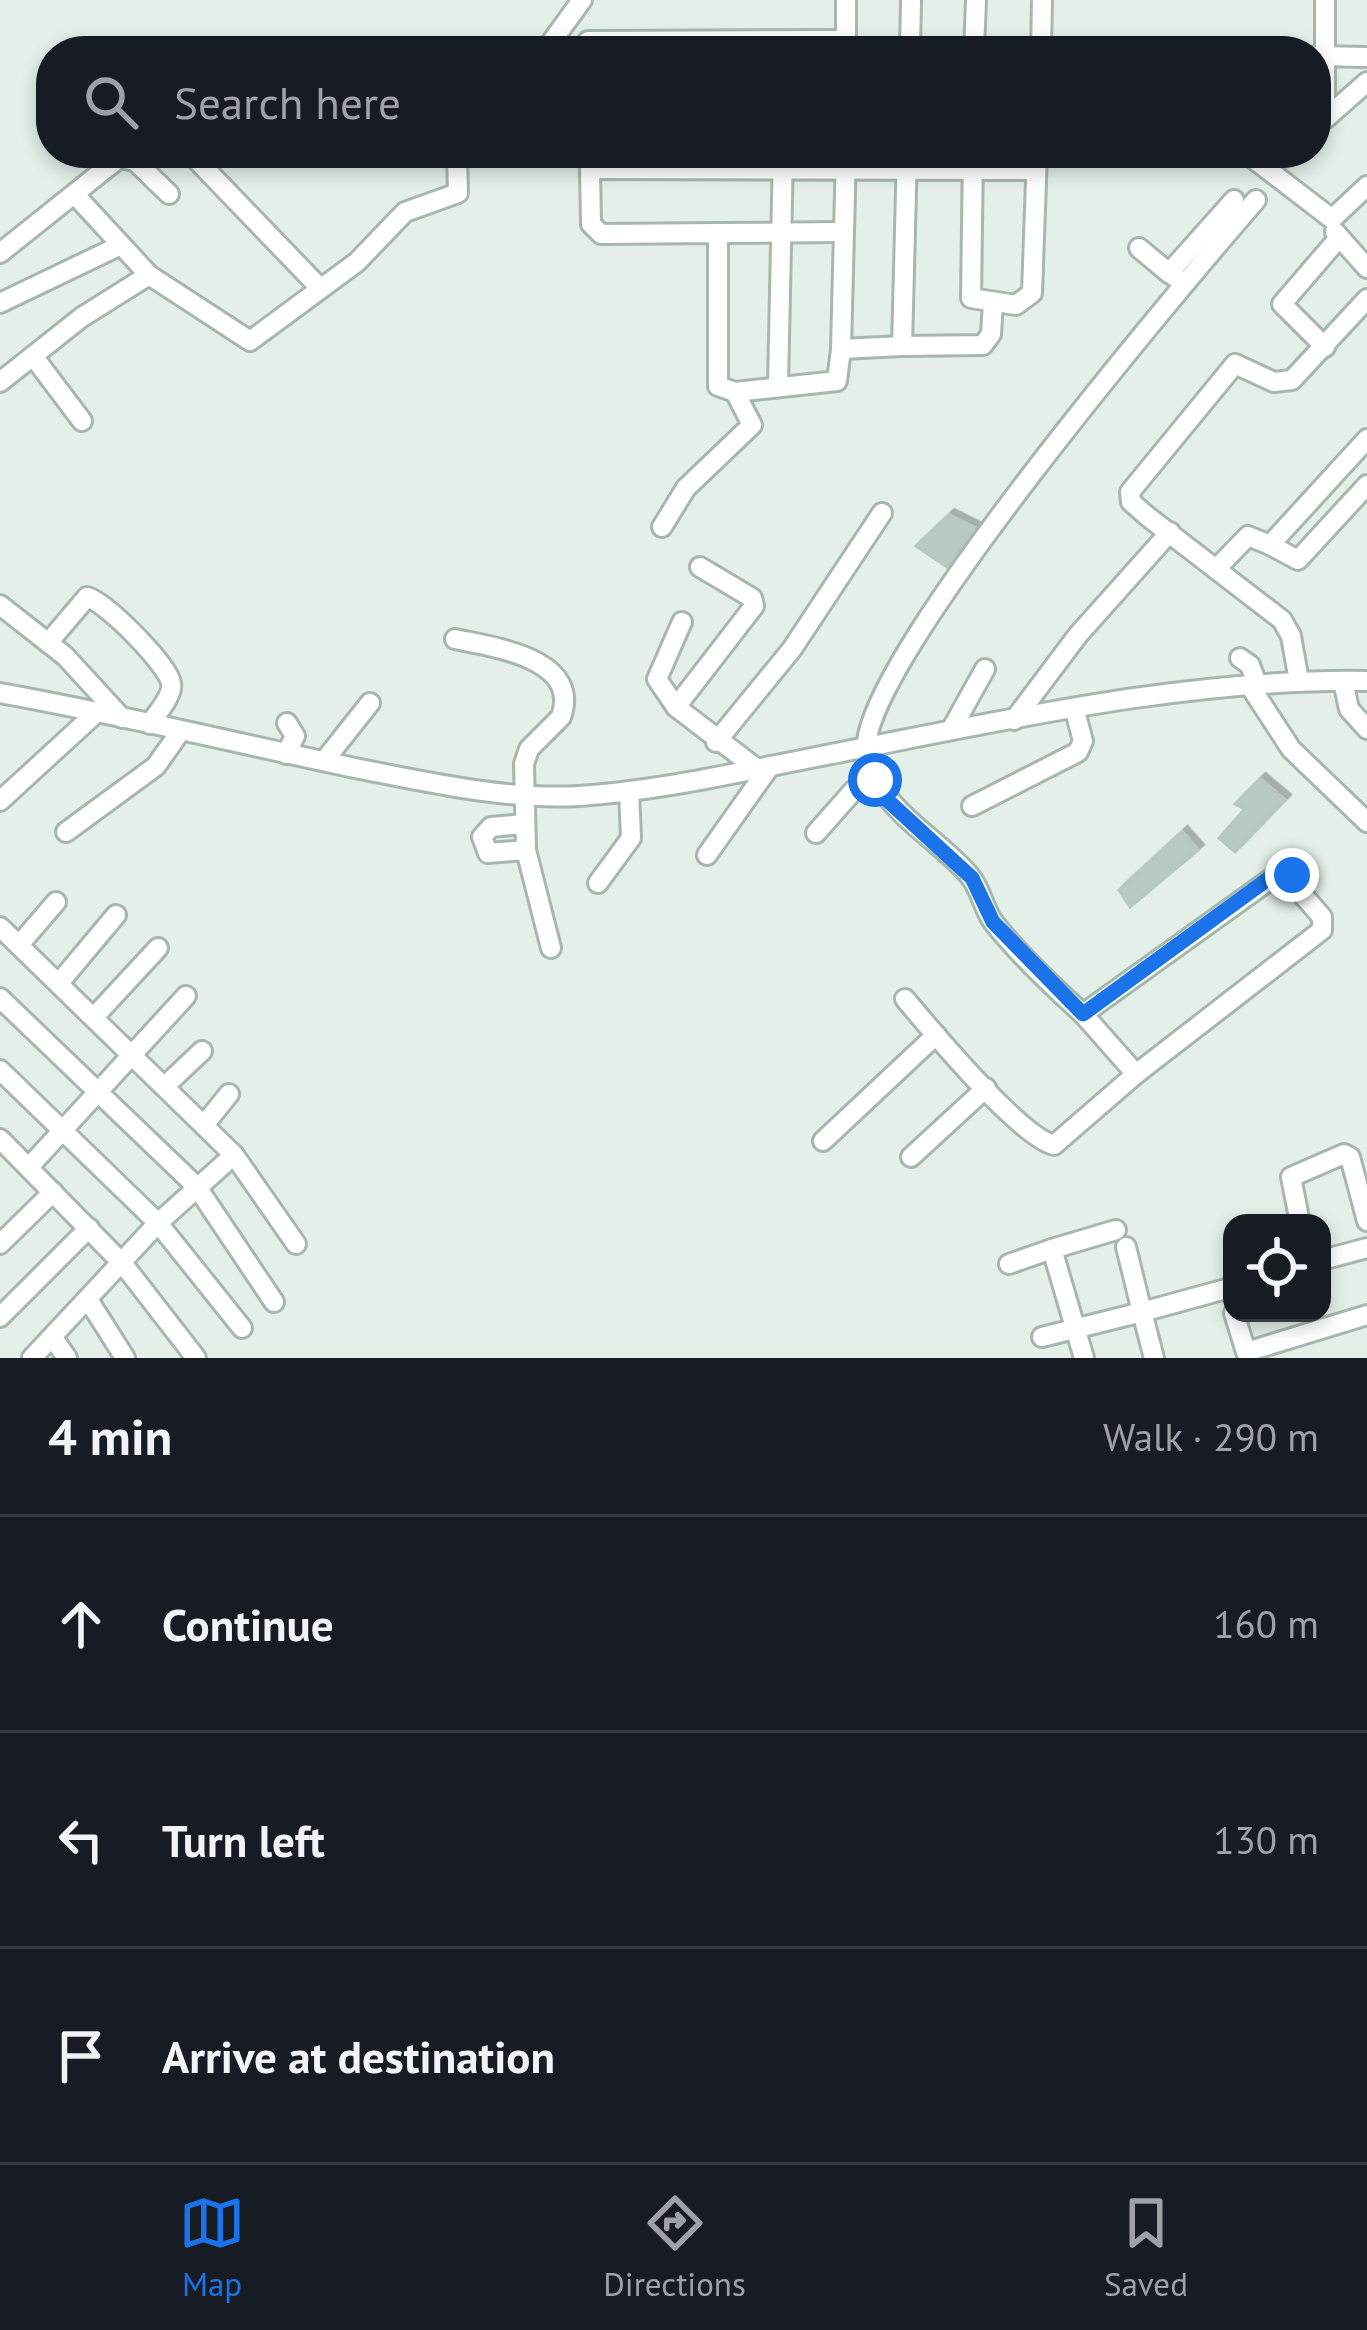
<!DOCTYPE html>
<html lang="en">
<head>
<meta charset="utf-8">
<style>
	:root { --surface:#171b24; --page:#20242c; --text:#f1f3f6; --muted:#9ea1a6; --line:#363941; --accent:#1a73e8 }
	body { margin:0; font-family:"PT Sans",sans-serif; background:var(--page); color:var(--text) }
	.controls { position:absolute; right:36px; bottom:36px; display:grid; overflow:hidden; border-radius:24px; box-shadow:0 6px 18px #0003 }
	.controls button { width:108px; height:108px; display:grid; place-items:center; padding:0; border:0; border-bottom:3px solid var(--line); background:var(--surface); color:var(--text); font:60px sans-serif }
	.stop { position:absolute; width:36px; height:36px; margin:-27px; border:9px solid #1a73e8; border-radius:50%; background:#fff }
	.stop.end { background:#1a73e8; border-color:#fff; box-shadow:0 3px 12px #0008 }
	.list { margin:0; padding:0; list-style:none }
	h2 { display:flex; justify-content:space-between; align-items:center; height:156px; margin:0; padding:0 48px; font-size:51px }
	h2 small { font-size:39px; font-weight:400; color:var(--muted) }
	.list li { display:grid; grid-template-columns:78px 1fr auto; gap:36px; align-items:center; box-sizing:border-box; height:216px; padding:0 48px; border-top:3px solid var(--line) }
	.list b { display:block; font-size:45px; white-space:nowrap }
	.list em { font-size:39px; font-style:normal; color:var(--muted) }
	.icon { flex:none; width:66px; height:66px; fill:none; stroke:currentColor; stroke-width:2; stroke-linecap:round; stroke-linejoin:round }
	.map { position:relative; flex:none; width:1367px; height:1358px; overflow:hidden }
	.search { position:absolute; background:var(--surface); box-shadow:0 6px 18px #0003; left:36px; right:36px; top:36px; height:132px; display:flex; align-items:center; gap:30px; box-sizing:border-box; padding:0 42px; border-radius:48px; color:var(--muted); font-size:45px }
	.sheet { height:804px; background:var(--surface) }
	nav { display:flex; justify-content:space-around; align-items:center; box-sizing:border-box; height:168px; border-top:3px solid var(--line); background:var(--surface); font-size:33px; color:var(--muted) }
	nav a { display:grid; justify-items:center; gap:6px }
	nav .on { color:var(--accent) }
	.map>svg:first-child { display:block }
	.building { fill:#b9cac1; stroke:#b6c9be; stroke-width:3; filter:url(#shadow) }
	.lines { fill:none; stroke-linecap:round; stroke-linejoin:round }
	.minor-casing { stroke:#a6b8ae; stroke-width:24 }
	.minor { stroke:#fff; stroke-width:18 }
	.route { stroke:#1a73e8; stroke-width:15 }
</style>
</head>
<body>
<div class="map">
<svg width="1367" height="1358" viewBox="0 0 1367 1358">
	<defs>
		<filter id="shadow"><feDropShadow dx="5.5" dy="-5.5" stdDeviation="0" flood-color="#0004"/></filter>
	</defs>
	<rect width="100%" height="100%" fill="#e4efe8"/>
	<g class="building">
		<polygon points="949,515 975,528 947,567 916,546"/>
		<polygon points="1260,779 1285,800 1235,852 1219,838 1245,809 1235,804"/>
		<polygon points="1182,832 1198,850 1130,907 1119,890"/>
	</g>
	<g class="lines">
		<g class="minor-casing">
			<g id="minor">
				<polyline points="846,0 846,40"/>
				<polyline points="1325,0 1325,119 1367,82"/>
				<polyline points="588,41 846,40 846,51"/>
				<polyline points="545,51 582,0"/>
				<polyline points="910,51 911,0"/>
				<polyline points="974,51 976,0"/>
				<polyline points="1041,51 1042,0"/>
				<polyline points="1316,56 1367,57"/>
				<polyline points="190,153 320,288"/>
				<polyline points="590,153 590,169 1036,170"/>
				<polyline points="846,153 841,349 902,346"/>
				<polyline points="907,153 902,346 983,345 991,334 993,302"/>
				<polyline points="973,153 971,298 1016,305 1032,293 1037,153"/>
				<polyline points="1246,153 1332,219 1367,186"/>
				<polyline points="590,169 591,224 601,234 718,233 718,386 735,392 837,381 841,349"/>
				<polyline points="77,197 149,275 250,341 357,262 405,212 458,193 457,153"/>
				<polyline points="1335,232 1367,268"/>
				<polyline points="718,233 842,232"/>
				<polyline points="1139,248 1169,273"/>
				<polyline points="0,253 119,158 135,161 169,194"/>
				<polyline points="1184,283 1169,273 1234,200"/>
				<polyline points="0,303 119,246"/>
				<polyline points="1325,347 1282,304 1337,240"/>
				<polyline points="33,356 82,421"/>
				<polyline points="0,382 82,317 149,275"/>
				<polyline points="778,385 783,153"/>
				<polyline points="662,527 686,488 752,425 735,392"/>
				<polyline points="1270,545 1298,560 1367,485"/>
				<polyline points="700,567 752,598 754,606 676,707 757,769"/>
				<polyline points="1216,569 1248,536 1270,545 1367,439"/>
				<polyline points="0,605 65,656 122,718"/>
				<path d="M455,639C492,647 582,658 561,717L529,749L524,764L526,850L551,948"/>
				<path d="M48,643L87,597C106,602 168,665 171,683C174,695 156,714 150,724"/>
				<polyline points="1240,658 1250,665 1257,684"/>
				<polyline points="1299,681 1291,636 1282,620 1147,516 1131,502 1130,492 1235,364 1274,382 1292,380 1367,299"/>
				<polyline points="1343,681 1349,709 1367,729"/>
				<polyline points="1250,686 1291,749 1367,822"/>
				<path d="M0,693C119,714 236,743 355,768C427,782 505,800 579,796C657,791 735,773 811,758C993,723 1181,678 1367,681"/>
				<polyline points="676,707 657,679 682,622"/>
				<polyline points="1014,720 1078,635 1170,532"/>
				<polyline points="951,730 985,669"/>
				<polyline points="716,742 792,649 882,513"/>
				<polyline points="286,754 295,736 287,723"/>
				<polyline points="324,761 370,703"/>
				<polyline points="0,801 96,713"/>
				<polyline points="972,806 1078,752 1083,741 1075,711"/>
				<polyline points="524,824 491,827 482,837 488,853 526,850"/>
				<polyline points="66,832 156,766 180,732"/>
				<polyline points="816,833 854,790 875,780"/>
				<polyline points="707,855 770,766"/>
				<polyline points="598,883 631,838 629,791"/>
				<polyline points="0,927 234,1155 296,1244"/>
				<polyline points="19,945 56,902"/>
				<polyline points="59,983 116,915"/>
				<polyline points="0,998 197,1187 274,1302"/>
				<path d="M905,999C932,1031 1019,1136 1054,1145L1136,1074L1322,930V917L1282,871L1083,1014C1052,986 1020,956 994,923C983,909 981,888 969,875C933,833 878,811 867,752C852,673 1190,276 1256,200"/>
				<polyline points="1083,1014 1136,1074"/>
				<polyline points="94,1017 158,948"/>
				<polyline points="0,1070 158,1223 242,1328"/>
				<polyline points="165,1086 202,1051"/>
				<polyline points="204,1125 229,1094"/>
				<polyline points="0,1139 123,1264 196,1358"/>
				<polyline points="823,1141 936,1035"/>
				<polyline points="911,1157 986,1088"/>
				<polyline points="29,1167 186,996"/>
				<polyline points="1300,1223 1291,1177 1344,1154 1350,1157 1367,1221"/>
				<polyline points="0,1244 53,1192"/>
				<polyline points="1126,1247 1142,1312 1226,1289"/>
				<polyline points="1322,1260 1367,1248"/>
				<polyline points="1009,1264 1052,1249"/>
				<polyline points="89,1301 125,1358"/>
				<polyline points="1234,1313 1246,1352 1367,1315"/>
				<polyline points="0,1317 89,1228"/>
				<polyline points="1042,1337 1142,1312 1154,1358"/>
				<polyline points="53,1338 67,1358"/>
				<polyline points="32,1358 158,1223 234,1155"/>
				<polyline points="1084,1358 1052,1249 1116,1230"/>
			</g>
		</g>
		<use href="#minor" class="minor"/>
	</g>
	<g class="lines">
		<polyline class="route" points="875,780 885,798 972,878 993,922 1083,1014 1272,876 1282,871 1292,875"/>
	</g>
</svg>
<div class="controls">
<button><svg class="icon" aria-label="locate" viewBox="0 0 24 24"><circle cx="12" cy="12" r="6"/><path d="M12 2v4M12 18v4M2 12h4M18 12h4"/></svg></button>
</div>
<div class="stop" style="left:875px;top:780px"></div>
<div class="stop end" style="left:1292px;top:875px"></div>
<div class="search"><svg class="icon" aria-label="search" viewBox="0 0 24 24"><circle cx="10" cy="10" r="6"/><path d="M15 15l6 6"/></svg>Search here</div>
</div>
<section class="sheet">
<h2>4 min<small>Walk · 290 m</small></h2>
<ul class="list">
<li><svg class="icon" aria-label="ahead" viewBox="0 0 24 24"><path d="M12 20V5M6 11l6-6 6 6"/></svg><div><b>Continue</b></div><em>160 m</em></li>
<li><svg class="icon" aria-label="left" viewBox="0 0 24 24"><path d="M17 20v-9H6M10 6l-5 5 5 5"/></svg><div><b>Turn left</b></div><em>130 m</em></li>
<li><svg class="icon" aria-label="arrive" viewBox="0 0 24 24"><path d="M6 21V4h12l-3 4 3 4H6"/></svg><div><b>Arrive at destination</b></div></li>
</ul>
</section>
<nav>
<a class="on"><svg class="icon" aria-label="map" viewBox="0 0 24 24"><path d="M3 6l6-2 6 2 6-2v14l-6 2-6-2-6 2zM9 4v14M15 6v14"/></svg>Map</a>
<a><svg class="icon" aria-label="directions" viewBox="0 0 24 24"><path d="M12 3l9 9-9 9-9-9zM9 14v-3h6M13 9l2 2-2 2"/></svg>Directions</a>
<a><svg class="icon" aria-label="saved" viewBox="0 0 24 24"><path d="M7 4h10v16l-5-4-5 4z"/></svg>Saved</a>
</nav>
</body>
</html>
